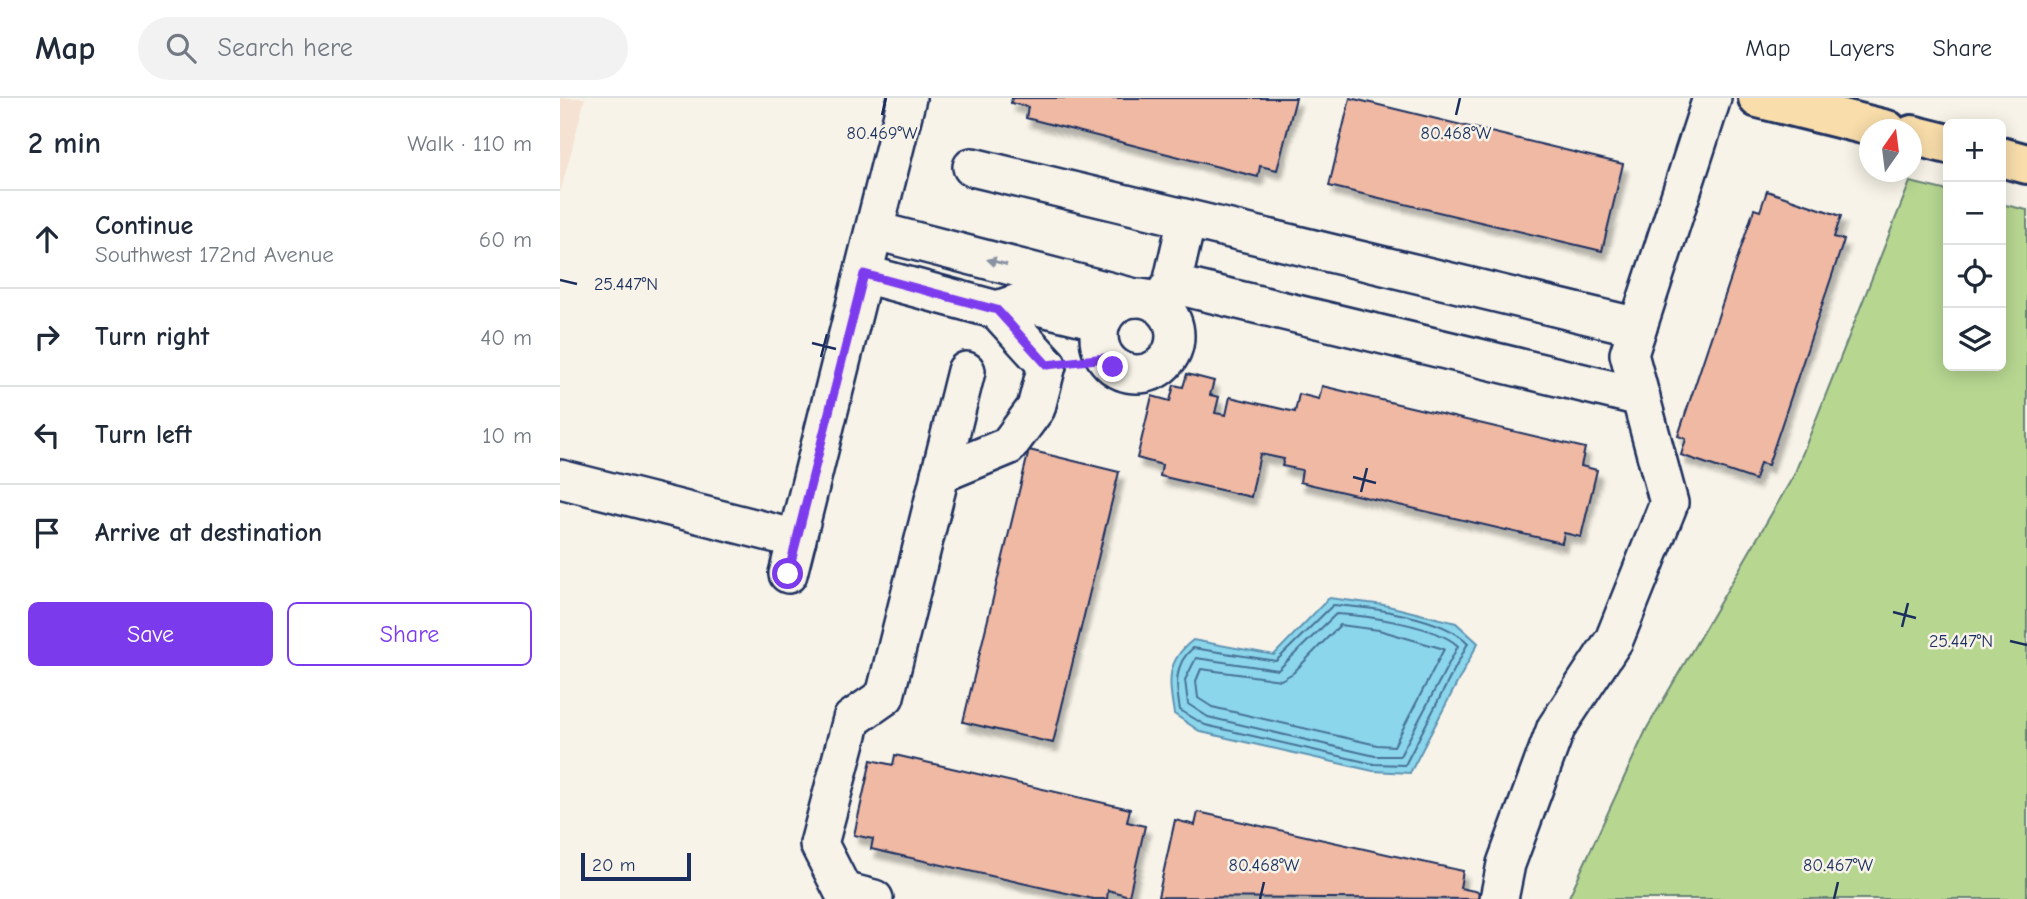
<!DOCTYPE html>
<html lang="en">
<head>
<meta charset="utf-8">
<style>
	:root { --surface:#fff; --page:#f2f2f3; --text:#1f2937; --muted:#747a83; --line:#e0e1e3; --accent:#7c3aed }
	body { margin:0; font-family:"Comic Neue",sans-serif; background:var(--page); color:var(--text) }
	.controls { position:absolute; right:21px; top:21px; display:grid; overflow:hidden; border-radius:10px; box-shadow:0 4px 18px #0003 }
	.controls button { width:63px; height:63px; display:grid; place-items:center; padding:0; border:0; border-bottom:2px solid var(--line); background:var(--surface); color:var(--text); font:35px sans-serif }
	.compass { position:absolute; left:1299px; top:21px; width:63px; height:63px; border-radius:50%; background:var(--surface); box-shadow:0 4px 18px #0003; rotate:14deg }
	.scale { position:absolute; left:21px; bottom:18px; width:110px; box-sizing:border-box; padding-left:7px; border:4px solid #1b2f5e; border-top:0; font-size:19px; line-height:24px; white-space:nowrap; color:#1b2f5e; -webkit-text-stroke:5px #f7f3e8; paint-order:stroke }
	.stop { position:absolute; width:21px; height:21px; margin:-16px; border:5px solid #7c3aed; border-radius:50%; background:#fff }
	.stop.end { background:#7c3aed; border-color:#fff; box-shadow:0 2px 7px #0008 }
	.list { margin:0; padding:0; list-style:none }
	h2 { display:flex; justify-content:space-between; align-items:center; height:91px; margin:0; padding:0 28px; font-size:30px }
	h2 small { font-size:23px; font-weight:400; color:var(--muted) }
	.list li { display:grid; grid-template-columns:46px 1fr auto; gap:21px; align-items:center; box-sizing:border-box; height:98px; padding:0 28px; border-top:2px solid var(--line) }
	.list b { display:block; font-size:26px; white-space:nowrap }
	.list p { margin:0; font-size:23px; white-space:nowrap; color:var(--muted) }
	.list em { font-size:23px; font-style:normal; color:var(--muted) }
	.actions { display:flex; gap:14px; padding:21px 28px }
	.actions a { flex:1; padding:16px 0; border:2px solid var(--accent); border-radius:10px; text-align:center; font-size:24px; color:var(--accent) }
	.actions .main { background:var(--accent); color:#fff }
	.icon { flex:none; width:38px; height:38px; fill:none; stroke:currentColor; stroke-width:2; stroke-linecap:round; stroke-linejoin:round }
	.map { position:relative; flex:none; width:1467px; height:801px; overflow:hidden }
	header { display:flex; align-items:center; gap:42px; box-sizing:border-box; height:98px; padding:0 35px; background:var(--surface); border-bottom:2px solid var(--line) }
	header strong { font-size:33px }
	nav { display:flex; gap:38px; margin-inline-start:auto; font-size:24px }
	.search { width:490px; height:63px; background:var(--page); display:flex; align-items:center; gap:18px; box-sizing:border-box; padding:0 24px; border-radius:38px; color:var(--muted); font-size:26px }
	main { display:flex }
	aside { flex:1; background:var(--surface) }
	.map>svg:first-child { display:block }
	.built { fill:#f5e2d3 }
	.green { fill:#b7d791; stroke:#698378; stroke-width:2 }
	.water { fill:#8bd6eb; stroke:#5e93b3; stroke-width:2 }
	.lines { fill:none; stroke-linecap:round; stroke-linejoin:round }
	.shore { stroke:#487296; stroke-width:2 }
	.building { fill:#efb9a3; stroke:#1b2f5e; stroke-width:2; filter:url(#shadow) }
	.minor-casing { stroke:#1b2f5e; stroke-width:42 }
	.major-casing { stroke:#1b2f5e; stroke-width:44 }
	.minor { stroke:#f7f3e8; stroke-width:37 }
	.major { stroke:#f9deab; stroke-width:38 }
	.oneway { fill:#8991a3 }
	.route { stroke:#7c3aed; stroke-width:9 }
	.ticks { fill:none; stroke:#1b2f5e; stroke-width:2.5 }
	.ticks-label { font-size:18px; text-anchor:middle; fill:#1b2f5e; stroke:#f7f3e8; stroke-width:5; stroke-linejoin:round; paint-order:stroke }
</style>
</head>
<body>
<header>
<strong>Map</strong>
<div class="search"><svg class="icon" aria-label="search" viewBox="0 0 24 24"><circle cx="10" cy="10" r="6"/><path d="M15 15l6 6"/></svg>Search here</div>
<nav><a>Map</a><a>Layers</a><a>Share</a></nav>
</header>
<main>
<aside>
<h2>2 min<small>Walk · 110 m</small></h2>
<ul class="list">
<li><svg class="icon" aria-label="ahead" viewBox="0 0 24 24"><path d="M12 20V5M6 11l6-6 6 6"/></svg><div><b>Continue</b><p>Southwest 172nd Avenue</p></div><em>60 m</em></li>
<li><svg class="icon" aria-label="right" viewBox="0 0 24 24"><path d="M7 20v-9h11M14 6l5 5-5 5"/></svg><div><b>Turn right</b></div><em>40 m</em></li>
<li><svg class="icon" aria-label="left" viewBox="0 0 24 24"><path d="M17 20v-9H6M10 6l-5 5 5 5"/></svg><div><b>Turn left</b></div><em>10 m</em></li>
<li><svg class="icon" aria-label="arrive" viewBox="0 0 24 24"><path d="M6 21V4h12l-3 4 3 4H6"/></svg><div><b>Arrive at destination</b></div></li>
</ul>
<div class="actions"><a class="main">Save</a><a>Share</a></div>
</aside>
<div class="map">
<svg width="1467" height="801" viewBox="0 0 1467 801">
	<defs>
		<filter id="shadow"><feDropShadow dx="4.5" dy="8" stdDeviation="2" flood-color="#0004"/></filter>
	</defs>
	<rect width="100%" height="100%" fill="#f7f3e8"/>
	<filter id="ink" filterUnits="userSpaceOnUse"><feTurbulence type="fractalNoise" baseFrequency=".0143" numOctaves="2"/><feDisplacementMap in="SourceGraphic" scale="14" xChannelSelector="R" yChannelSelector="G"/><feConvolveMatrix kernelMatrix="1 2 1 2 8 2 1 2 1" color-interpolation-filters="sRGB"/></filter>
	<g filter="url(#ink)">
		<polygon class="built" points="0,0 25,0 0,96"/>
		<polygon class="green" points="1350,84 1388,93 1388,268 1441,268 1441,106 1467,112 1467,801 1008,801 1087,630 1234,377"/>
		<path class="water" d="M769,500L824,507L896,525L918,545L850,675L813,673L641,634L614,616C609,583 605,564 633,542L714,557Z"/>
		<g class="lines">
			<g class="shore">
				<path d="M773,507C810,509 883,519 908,545L845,667L814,666L645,627L620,612C616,589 613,566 633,550L716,563Z"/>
				<path d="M776,516C805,517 878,528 898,548L840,658H815L648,619L628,606L625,582L636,560L718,572Z"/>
				<polygon points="780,527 819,532 884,551 834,648 817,647 652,609 638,600 636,583 641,571 721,582 733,575"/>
			</g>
		</g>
		<g class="building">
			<polygon points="452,0 736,0 717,72 700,68 698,79 466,20 468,9 451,5"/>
			<polygon points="790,0 1063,66 1042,153 769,88"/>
			<polygon points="1207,93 1281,118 1274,139 1284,142 1208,367 1200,365 1195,382 1121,357 1126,341 1118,338 1194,111 1200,113"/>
			<polygon points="627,276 654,283 650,297 659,299 655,315 666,317 670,299 735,314 739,296 759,301 762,288 1025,350 1021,368 1037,372 1021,439 1004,435 1002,445 740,384 742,372 722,368 724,361 700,356 691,399 600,378 602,367 577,360 592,298 610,303 614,287 623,289"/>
			<polygon points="469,352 559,374 493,645 403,624"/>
			<polygon points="335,657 570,711 567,724 585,728 569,798 548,792 547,801 533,801 311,751 313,741 294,737 311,662 333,667"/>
			<polygon points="638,714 903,773 900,790 919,794 918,801 598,799 615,722 635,727"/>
		</g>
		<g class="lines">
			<g class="minor-casing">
				<g id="minor">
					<polyline points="412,69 1078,229"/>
					<polyline points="316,133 575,200"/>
					<polyline points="304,176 437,212 487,267"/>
					<polyline points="612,186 1081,299"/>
					<circle cx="577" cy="238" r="38"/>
					<polyline points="598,205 612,186 627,121"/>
					<polyline points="437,212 461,204 541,223"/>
					<polyline points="380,376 448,348 476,310 487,267"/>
					<polyline points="0,381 237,441"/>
					<polyline points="228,476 347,0"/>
					<polyline points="314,801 283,793 259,746 292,621 325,598 406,273"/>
					<polyline points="939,801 946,766 996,630 1054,542 1109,405 1069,256 1152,0"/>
				</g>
			</g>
			<g class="major-casing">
				<g id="major">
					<polyline points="1198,0 1327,32"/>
					<polyline points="1352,37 1388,46"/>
					<polyline points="1441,59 1467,66"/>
				</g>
			</g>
			<use href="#minor" class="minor"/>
			<use href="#major" class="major"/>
		</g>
		<defs><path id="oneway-solid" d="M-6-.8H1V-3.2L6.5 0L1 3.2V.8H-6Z" transform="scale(1.75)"/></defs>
		<use class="oneway" href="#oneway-solid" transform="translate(437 164) rotate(-166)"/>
	</g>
	<g class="lines" filter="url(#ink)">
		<polyline class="route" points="228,476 304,176 437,212 487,267 545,260 553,269"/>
	</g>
	<path class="ticks" d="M322,17L326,0M896,17L900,0M0,182L17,186M252,245L276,251M261,259L267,236M793,379L816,385M801,394L807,370M1333,514L1356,520M1342,529L1348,505M1450,543L1467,547M700,801L704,784M1274,801L1278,784"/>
	<g class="ticks-label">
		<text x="322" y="41">80.469°W</text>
		<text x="896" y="41">80.468°W</text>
		<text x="66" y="192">25.447°N</text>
		<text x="1401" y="549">25.447°N</text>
		<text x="704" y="773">80.468°W</text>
		<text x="1278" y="773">80.467°W</text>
	</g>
</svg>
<div class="controls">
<button>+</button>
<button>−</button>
<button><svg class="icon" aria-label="locate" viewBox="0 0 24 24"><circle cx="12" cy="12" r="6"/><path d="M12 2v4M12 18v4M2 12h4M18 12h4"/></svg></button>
<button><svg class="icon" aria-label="layers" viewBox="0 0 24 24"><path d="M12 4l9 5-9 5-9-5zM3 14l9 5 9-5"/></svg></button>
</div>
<svg class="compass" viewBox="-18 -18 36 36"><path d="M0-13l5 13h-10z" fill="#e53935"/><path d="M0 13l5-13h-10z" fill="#747a83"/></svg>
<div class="scale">20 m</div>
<div class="stop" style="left:228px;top:476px"></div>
<div class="stop end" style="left:553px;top:269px"></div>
</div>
</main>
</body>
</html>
